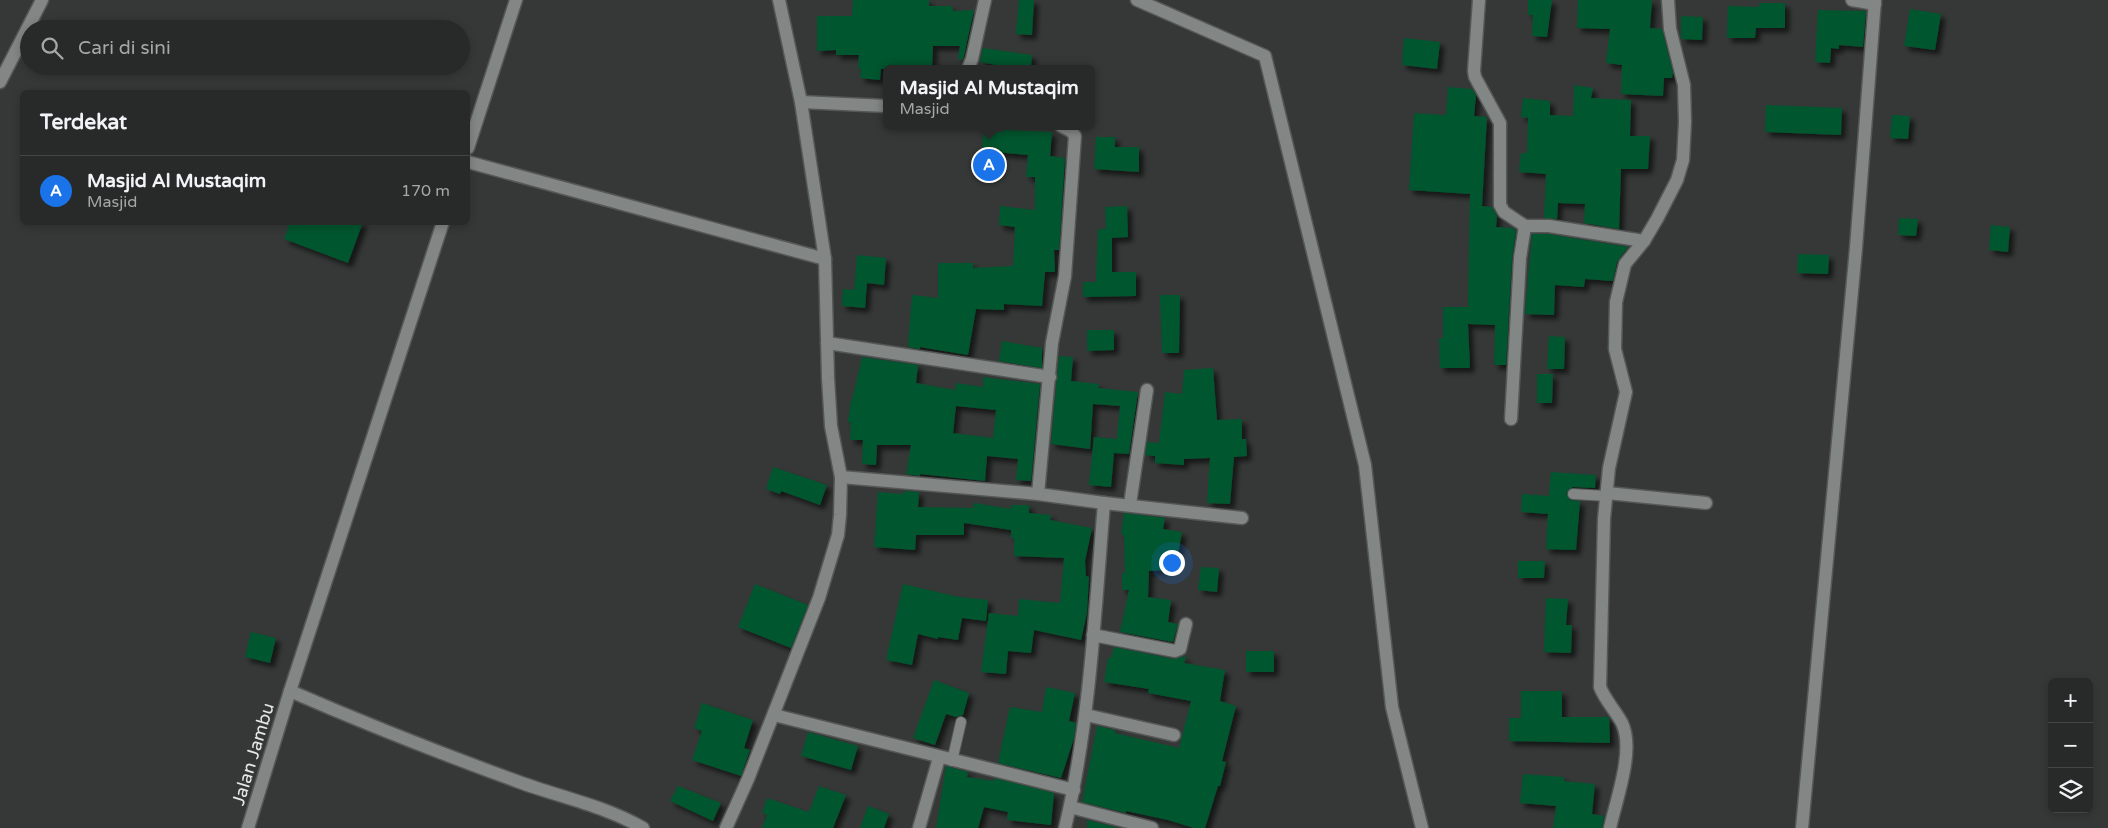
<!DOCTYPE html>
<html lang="id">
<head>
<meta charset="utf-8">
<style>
	:root { --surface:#282a29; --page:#343635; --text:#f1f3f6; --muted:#a5a7a8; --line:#444646; --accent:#1a73e8 }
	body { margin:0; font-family:"Varela Round",sans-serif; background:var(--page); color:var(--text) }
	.controls { position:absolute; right:15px; bottom:15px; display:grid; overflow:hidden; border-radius:8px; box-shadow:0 2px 8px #0003 }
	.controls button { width:45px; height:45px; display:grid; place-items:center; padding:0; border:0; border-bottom:1px solid var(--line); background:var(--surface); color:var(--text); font:25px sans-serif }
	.you { position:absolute; left:1171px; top:562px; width:18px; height:18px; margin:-12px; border:4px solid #fff; border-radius:50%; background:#1a73e8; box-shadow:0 0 0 8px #1a73e833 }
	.badge { display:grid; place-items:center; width:32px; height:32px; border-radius:50%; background:var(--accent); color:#fff; font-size:16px; font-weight:700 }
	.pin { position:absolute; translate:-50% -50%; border:2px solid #fff; box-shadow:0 1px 5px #0006 }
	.popup { position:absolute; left:883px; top:65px; width:212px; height:65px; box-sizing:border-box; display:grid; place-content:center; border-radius:8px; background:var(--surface); filter:drop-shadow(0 1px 4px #0005); font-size:16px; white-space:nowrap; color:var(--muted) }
	.popup b { font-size:19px; color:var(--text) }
	.popup::after { content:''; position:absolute; left:50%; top:100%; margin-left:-10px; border:10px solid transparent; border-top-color:var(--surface) }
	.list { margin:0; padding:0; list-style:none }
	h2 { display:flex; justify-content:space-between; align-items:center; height:65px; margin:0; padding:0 20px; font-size:21px }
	h2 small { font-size:16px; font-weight:400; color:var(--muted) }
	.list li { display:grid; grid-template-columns:32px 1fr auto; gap:15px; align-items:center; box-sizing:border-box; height:70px; padding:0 20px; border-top:1px solid var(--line) }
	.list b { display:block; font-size:19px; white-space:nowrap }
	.list p { margin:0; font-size:16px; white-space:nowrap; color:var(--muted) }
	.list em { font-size:16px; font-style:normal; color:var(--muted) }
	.icon { flex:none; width:28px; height:28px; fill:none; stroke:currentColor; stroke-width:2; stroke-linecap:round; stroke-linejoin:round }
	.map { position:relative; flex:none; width:2108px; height:828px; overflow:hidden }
	.search { position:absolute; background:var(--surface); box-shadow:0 2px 8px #0003; left:20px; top:20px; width:450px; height:55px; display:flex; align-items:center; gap:12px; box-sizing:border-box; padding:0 18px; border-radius:28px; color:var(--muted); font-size:19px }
	.panel { position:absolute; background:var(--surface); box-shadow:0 2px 8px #0003; left:20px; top:90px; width:450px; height:135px; border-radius:8px }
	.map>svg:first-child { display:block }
	.building { fill:#00562f; fill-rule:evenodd; filter:url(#shadow) }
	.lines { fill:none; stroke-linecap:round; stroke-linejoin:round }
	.lane-casing { stroke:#555757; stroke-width:12 }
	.street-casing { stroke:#555757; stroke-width:15 }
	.lane { stroke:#828685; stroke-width:10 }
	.street { stroke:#828685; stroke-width:12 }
	.labels { text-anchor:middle; stroke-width:4; stroke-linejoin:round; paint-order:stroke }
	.street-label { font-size:18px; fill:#e6e8e7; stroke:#353837 }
</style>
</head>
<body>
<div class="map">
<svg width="2108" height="828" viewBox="0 0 2108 828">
	<defs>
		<filter id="shadow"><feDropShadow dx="4.5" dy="4.5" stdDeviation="2.5" flood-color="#0009"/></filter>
	</defs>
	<rect width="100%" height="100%" fill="#353837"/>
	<g class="building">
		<polygon points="853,0 929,0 929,6 952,6 953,11 974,10 963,60 958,59 960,46 933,46 932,69 881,69 880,80 860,78 861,69 858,68 859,55 836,55 836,50 817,51 817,16 852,16"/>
		<polygon points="1019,0 1034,0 1032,35 1016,34"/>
		<polygon points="1528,0 1552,0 1547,37 1532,36 1533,15 1528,15"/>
		<polygon points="1578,0 1652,0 1650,28 1662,29 1673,73 1672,78 1664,78 1663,96 1621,94 1622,65 1606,63 1610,29 1577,28"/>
		<polygon points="1759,3 1785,3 1785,28 1756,28 1755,38 1727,38 1728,6 1759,7"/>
		<polygon points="1910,9 1941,14 1935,50 1904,46"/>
		<polygon points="1818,10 1866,11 1863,47 1839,45 1839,49 1831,48 1830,63 1815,62"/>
		<polygon points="1681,16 1703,17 1702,40 1681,39"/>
		<polygon points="1404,38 1440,42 1437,69 1402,65"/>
		<polygon points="983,48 1032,55 1031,67 1013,65 1012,68 980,62"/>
		<polygon points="1574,85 1593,88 1591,98 1631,100 1630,136 1650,136 1648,169 1621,169 1619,229 1584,223 1585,204 1558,203 1557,219 1544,218 1546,174 1519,172 1521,153 1527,153 1528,118 1521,117 1523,98 1550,101 1550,115 1573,116"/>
		<polygon points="1448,87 1472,89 1476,95 1474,116 1487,117 1482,206 1492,207 1497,216 1496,227 1513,228 1516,231 1512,258 1506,365 1494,365 1495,325 1468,324 1470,368 1440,368 1439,338 1443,338 1443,307 1468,307 1470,194 1409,190 1414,113 1446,115"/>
		<polygon points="1766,105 1842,108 1841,135 1765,132"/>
		<polygon points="1892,115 1910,116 1908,139 1890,138"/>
		<polygon points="1003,130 1052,132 1050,156 1065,158 1059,250 1054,250 1055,272 1045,272 1042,306 1004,304 1004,310 976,309 968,355 920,347 920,349 908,347 912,295 938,298 938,263 973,263 973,268 1013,266 1015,227 999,225 1000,206 1035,210 1035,177 1026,177 1028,155 982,151 983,132 1003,132"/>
		<polygon points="1096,137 1115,137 1115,147 1139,147 1139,172 1094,169"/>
		<polygon points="1127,206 1128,237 1112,238 1112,272 1136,272 1136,296 1083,297 1083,282 1096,282 1098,229 1106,229 1105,207"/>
		<polygon points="1899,218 1918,219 1916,236 1898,235"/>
		<polygon points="290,222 363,222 348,263 284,239"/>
		<polygon points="1991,225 2010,227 2008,252 1989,250"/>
		<polygon points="1532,234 1548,234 1628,247 1617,262 1613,281 1585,279 1584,287 1555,285 1554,315 1525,314"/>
		<polygon points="1798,254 1829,255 1828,274 1797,273"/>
		<polygon points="857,255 886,258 884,285 867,283 865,308 842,306 843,289 854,290"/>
		<polygon points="1160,295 1180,295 1179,353 1162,353"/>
		<polygon points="1087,330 1114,330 1114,350 1087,351"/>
		<polygon points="1549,336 1565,337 1564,369 1547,369"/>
		<polygon points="1002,341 1042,348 1042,368 999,361"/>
		<polygon points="1059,356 1073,357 1071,381 1099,384 1098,388 1138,392 1129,454 1114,453 1111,487 1089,485 1094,437 1117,439 1120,406 1093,404 1090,449 1051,444"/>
		<path d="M862,357L918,365L916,383L955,390L956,383L983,387V377L1040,384L1031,481L1016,480L1018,459L987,456L985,481L920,474V476L906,474L911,445H877L876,465L862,464L863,440H850L851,423L848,422L851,400H852ZM956,406L996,410L993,438L953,433Z"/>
		<polygon points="1213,368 1217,420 1242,419 1242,439 1246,439 1247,456 1234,457 1230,504 1207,503 1210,458 1184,459 1184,465 1155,463 1155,456 1145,455 1147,442 1159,443 1165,392 1182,394 1184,370"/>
		<polygon points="1537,374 1553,374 1552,403 1537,403"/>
		<polygon points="773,467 827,485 820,505 781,491 780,494 766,489"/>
		<polygon points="1551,472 1596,475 1595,488 1573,487 1566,493 1570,500 1580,501 1576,550 1546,549 1548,514 1521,512 1522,494 1549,496"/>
		<polygon points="904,491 919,492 918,507 973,508 974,503 1011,509 1011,505 1029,505 1029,513 1051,515 1050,520 1092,528 1085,561 1086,576 1089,577 1087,613 1081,640 1034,630 1031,653 1008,651 1006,674 981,672 989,613 1018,616 1019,599 1060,603 1064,558 1014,556 1014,538 1011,538 1011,530 964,523 964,535 916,535 915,550 874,547 878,492 903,494"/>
		<polygon points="1124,513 1165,518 1163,529 1182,532 1178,555 1165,553 1166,570 1149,571 1148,597 1171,600 1168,622 1178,624 1173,642 1120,632 1129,590 1122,590 1122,573 1125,573 1124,535 1121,534"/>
		<polygon points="1518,561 1545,561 1544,578 1518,578"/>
		<polygon points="1201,567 1219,568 1217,592 1198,590"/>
		<polygon points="755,584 808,605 791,648 738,627"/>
		<polygon points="903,584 959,597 988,600 986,621 962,618 958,640 938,637 938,639 918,634 912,665 886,660"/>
		<polygon points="1546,598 1568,599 1566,625 1572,625 1571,653 1544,652"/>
		<polygon points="251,632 276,638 270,663 245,657"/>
		<polygon points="1114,647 1173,659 1186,656 1184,663 1225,670 1220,701 1236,706 1222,761 1226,762 1220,786 1218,786 1205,828 1194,828 1168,820 1126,811 1126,813 1082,802 1097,726 1115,730 1115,733 1179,748 1191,701 1148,693 1149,689 1104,682 1108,658 1111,658"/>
		<rect x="1246" y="651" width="28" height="21"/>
		<polygon points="934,680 969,693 963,715 956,717 946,714 935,745 913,738"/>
		<polygon points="1046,687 1075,693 1069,721 1076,723 1074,738 1061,778 998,763 1010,707 1042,712"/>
		<polygon points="1521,691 1562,691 1562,717 1609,717 1610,743 1509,741 1509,718 1521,718"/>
		<polygon points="702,703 753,720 744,748 750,750 741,776 692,760 702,731 694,728"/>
		<polygon points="808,732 858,746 851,770 801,756"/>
		<polygon points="946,766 968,772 967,777 994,781 994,778 1054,793 1051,825 1007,820 1008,812 984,807 978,828 936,828"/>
		<polygon points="1523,774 1564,777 1564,781 1595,784 1592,814 1604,816 1602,828 1553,828 1556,806 1520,803"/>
		<polygon points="678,786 721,803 713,821 670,801"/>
		<polygon points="819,786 846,795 833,828 762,828 767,815 762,813 767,798 809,812"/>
		<polygon points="868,806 889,814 884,828 860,828"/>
		<polygon points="1087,820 1119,828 1087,828"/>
	</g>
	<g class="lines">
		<g class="lane-casing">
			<g id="lane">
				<polyline points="1573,494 1606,496"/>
				<polyline points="952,761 961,722"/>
			</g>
		</g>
		<g class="street-casing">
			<g id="street">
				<polyline points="1137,0 1265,56 1365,465 1392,707 1422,828"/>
				<polyline points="1479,0 1474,71 1475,77 1500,123 1500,205 1504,212 1525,226"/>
				<polyline points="1852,0 1875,4"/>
				<polyline points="968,69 972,59 985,0"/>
				<polyline points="0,82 42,0"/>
				<polyline points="801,102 886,106"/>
				<polyline points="468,148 516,0"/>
				<polyline points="468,162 825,259"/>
				<polyline points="827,343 1050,377"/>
				<polyline points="1511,419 1520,258 1525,226 1549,226 1644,241"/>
				<path d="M841,477L1038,494L1104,503C1095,612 1090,722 1065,828"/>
				<polyline points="1607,493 1706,503"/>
				<polyline points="1038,494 1052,343 1065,276 1075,136 1071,131 1061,126"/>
				<polyline points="1104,503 1242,518"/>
				<polyline points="1130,504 1147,390"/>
				<polyline points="1093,635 1175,651 1180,649 1186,624"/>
				<path d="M290,691C366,724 442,754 519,782C560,797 605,806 643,828"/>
				<polyline points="774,715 1074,790"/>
				<polyline points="1086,715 1174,735"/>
				<polyline points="1070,807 1152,828"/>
				<polyline points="248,828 290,691 443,222"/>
				<polyline points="726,828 748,779 819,598 838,535 840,515 841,477 831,426 828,378 825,259 801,102 779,0"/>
				<polyline points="919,828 939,758"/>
				<path d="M1610,828C1616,800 1635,750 1622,723C1615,710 1605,700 1600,687L1604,519L1609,468L1626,392L1615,349L1616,302L1625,264L1644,241L1657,219L1677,180L1683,160L1685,122L1684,85L1670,29L1668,0"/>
				<polyline points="1802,828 1856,248 1875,0"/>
			</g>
		</g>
		<use href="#lane" class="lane"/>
		<use href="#street" class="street"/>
	</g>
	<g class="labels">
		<g class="street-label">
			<text transform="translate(253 754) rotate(-73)" y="6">Jalan Jambu</text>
		</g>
	</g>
</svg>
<div class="controls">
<button>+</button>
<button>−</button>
<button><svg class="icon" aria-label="layers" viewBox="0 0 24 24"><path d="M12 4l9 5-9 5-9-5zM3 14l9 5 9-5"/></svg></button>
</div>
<div class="you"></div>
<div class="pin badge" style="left:989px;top:165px">A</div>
<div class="popup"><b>Masjid Al Mustaqim</b>Masjid</div>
<div class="search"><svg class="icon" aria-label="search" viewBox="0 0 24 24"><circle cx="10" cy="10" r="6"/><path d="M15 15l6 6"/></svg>Cari di sini</div>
<section class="panel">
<h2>Terdekat<small></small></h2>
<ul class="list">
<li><span class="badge">A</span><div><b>Masjid Al Mustaqim</b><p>Masjid</p></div><em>170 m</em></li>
</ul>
</section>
</div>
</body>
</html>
